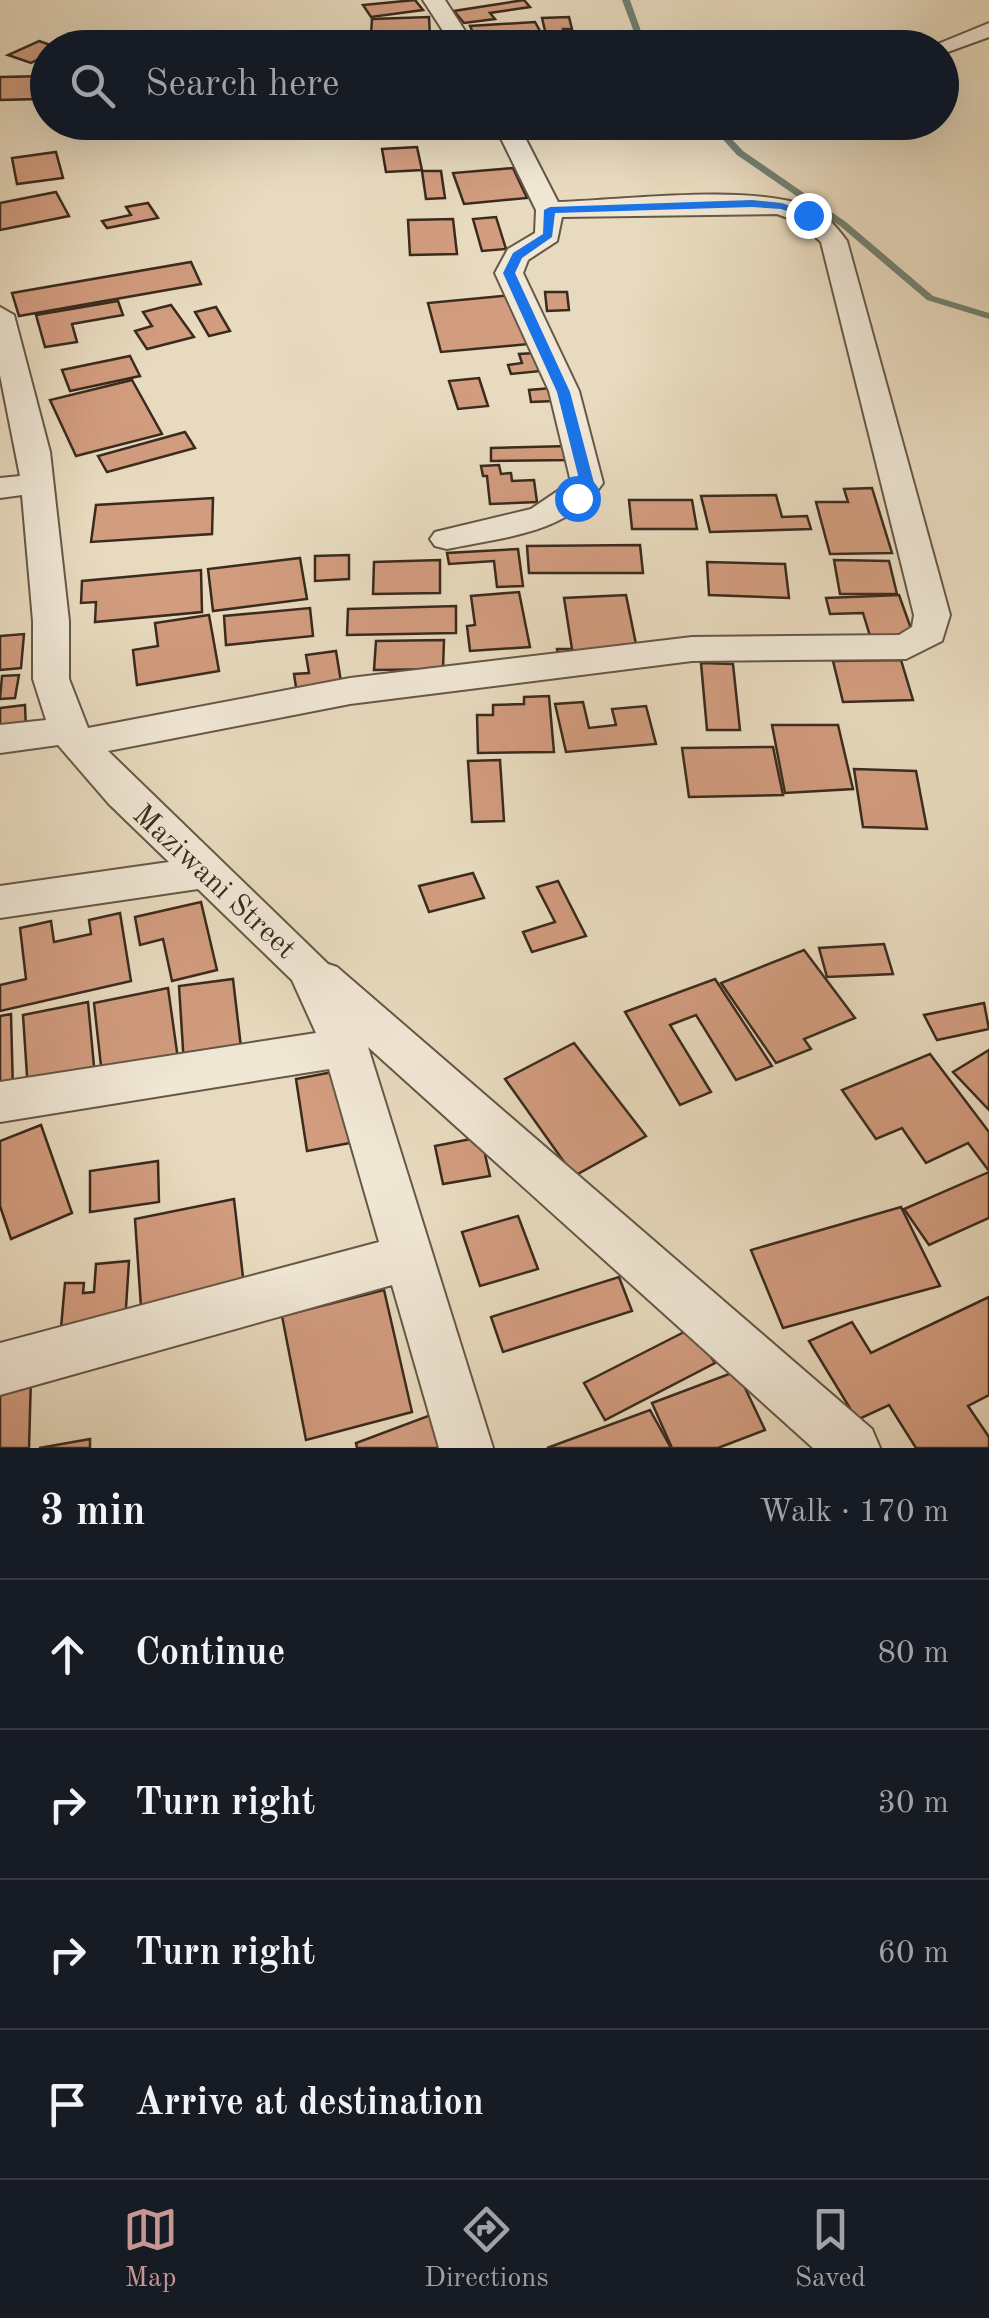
<!DOCTYPE html>
<html lang="en">
<head>
<meta charset="utf-8">
<style>
	:root { --surface:#171b24; --page:#20242c; --text:#f1f3f6; --muted:#9ea1a6; --line:#363941; --accent:#c59692 }
	body { margin:0; font-family:"Old Standard TT",serif; background:var(--page); color:var(--text) }
	.stop { position:absolute; width:30px; height:30px; margin:-22px; border:8px solid #1a73e8; border-radius:50%; background:#fff }
	.stop.end { background:#1a73e8; border-color:#fff; box-shadow:0 2px 10px #0008 }
	.list { margin:0; padding:0; list-style:none }
	h2 { display:flex; justify-content:space-between; align-items:center; height:130px; margin:0; padding:0 40px; font-size:42px }
	h2 small { font-size:32px; font-weight:400; color:var(--muted) }
	.list li { display:grid; grid-template-columns:65px 1fr auto; gap:30px; align-items:center; box-sizing:border-box; height:150px; padding:0 40px; border-top:2px solid var(--line) }
	.list b { display:block; font-size:38px; white-space:nowrap }
	.list em { font-size:32px; font-style:normal; color:var(--muted) }
	.icon { flex:none; width:55px; height:55px; fill:none; stroke:currentColor; stroke-width:2; stroke-linecap:round; stroke-linejoin:round }
	.map { position:relative; flex:none; width:989px; height:1448px; overflow:hidden }
	.search { position:absolute; background:var(--surface); box-shadow:0 10px 40px #0002; left:30px; right:30px; top:30px; height:110px; display:flex; align-items:center; gap:25px; box-sizing:border-box; padding:0 35px; border-radius:55px; color:var(--muted); font-size:38px }
	.sheet { height:730px; background:var(--surface) }
	nav { display:flex; justify-content:space-around; align-items:center; box-sizing:border-box; height:140px; border-top:2px solid var(--line); background:var(--surface); font-size:28px; color:var(--muted) }
	nav a { display:grid; justify-items:center; gap:5px }
	nav .on { color:var(--accent) }
	.map>svg:first-child { display:block }
	.lines { fill:none; stroke-linecap:round; stroke-linejoin:round }
	.stream { fill:#728173; fill-rule:evenodd }
	.building { fill:#d29c7f; stroke:#3a2b1e; stroke-width:2.5 }
	.street-casing { stroke:#665746; stroke-width:4 }
	.street { fill:#f0e7d5; fill-rule:evenodd }
	.route { fill:#1a73e8 }
	.labels { text-anchor:middle; stroke-width:9; stroke-linejoin:round; paint-order:stroke }
	.street-label { font-size:30px; fill:#3a2b1e; stroke:#f0e7d5 }
</style>
</head>
<body>
<div class="map">
<svg width="989" height="1448" viewBox="0 0 989 1448">
	<rect width="100%" height="100%" fill="#e8dabe"/>
	<filter id="stains"><feTurbulence type="fractalNoise" baseFrequency=".002" numOctaves="4"/><feColorMatrix values="0 0 0 0 .2 0 0 0 0 .09 0 0 0 0 .02 0 0 0 .5 -.17"/></filter>
	<radialGradient id="worn" r=".72"><stop offset=".6" stop-color="#630" stop-opacity="0"/><stop offset="1" stop-color="#630" stop-opacity=".3"/></radialGradient>
	<g class="lines">
		<g class="stream">
			<polygon points="622,0 630,0 647,48 640,48"/>
			<polygon points="707,122 716,122 743,151 846,222 933,296 989,313 989,319 927,300 840,226 737,155"/>
		</g>
	</g>
	<g class="building">
		<polygon points="415,0 423,10 371,17 363,5"/>
		<polygon points="524,0 530,7 490,13 495,19 464,23 454,11"/>
		<polygon points="429,17 430,37 371,34 372,19"/>
		<polygon points="569,17 572,29 563,29 564,35 546,35 542,18"/>
		<polygon points="535,22 544,38 517,40 519,44 477,41 470,26"/>
		<polygon points="39,41 59,48 48,48 48,55 31,63 8,55"/>
		<polygon points="47,76 39,99 0,100 0,77"/>
		<polygon points="378,122 409,122 410,131 379,132"/>
		<polygon points="467,122 495,122 496,131 467,131"/>
		<polygon points="541,122 567,122 573,134 548,137"/>
		<polygon points="417,147 422,170 386,172 382,149"/>
		<polygon points="56,152 63,178 17,184 12,158"/>
		<polygon points="513,168 527,198 464,204 453,173"/>
		<polygon points="422,171 441,171 445,198 426,199"/>
		<polygon points="56,192 69,216 0,230 0,203"/>
		<polygon points="148,203 158,218 107,228 102,221 131,215 126,207"/>
		<polygon points="496,217 506,249 482,251 473,219"/>
		<polygon points="453,219 457,254 410,255 408,220"/>
		<polygon points="191,262 201,284 19,316 12,293"/>
		<polygon points="545,292 567,292 569,310 547,311"/>
		<polygon points="512,295 529,344 441,352 428,303"/>
		<polygon points="118,301 123,315 72,324 77,342 45,347 36,315"/>
		<polygon points="171,305 194,337 147,349 135,331 152,326 143,312"/>
		<polygon points="216,307 230,331 209,336 195,312"/>
		<polygon points="535,353 541,371 511,374 508,365 522,363 519,354"/>
		<polygon points="130,356 140,376 70,391 62,370"/>
		<polygon points="479,378 488,406 458,409 449,381"/>
		<polygon points="132,380 162,434 76,456 50,400"/>
		<polygon points="552,388 554,401 531,402 529,390"/>
		<polygon points="185,432 195,448 107,472 98,456"/>
		<polygon points="570,446 572,460 491,461 491,448"/>
		<polygon points="499,465 501,474 511,473 512,481 534,480 537,502 490,504 487,476 483,476 481,466"/>
		<polygon points="872,488 892,553 830,554 816,502 848,502 844,489"/>
		<polygon points="776,495 782,517 807,516 811,529 710,532 701,496"/>
		<polygon points="213,498 212,534 91,542 96,505"/>
		<polygon points="629,500 692,500 697,529 632,529"/>
		<polygon points="640,545 643,573 529,573 527,546"/>
		<polygon points="518,549 523,586 497,587 494,561 449,564 447,553"/>
		<polygon points="349,555 349,579 315,581 315,556"/>
		<polygon points="300,558 307,599 213,611 208,569"/>
		<polygon points="440,560 440,593 373,594 374,562"/>
		<polygon points="834,560 889,561 897,594 840,594"/>
		<polygon points="707,562 785,564 789,598 709,595"/>
		<polygon points="201,570 202,612 95,622 96,602 81,603 82,581"/>
		<polygon points="519,592 530,647 470,651 467,626 475,625 471,596"/>
		<polygon points="626,595 638,654 559,658 557,649 572,649 564,598"/>
		<polygon points="899,595 913,634 870,636 863,613 830,614 826,598"/>
		<polygon points="456,606 456,633 347,635 348,609"/>
		<polygon points="310,608 313,636 226,645 224,616"/>
		<polygon points="209,615 219,671 137,685 133,650 158,646 155,623"/>
		<polygon points="24,634 21,668 0,670 0,636"/>
		<polygon points="444,640 443,669 374,670 376,641"/>
		<polygon points="336,651 342,688 297,694 294,674 309,673 306,655"/>
		<polygon points="901,660 913,700 843,702 833,661"/>
		<polygon points="701,663 733,664 740,730 707,730"/>
		<polygon points="19,675 15,698 0,699 2,676"/>
		<polygon points="549,696 554,752 478,753 477,715 493,715 493,705 524,704 524,697"/>
		<polygon points="583,702 589,728 616,725 612,709 646,706 656,744 566,752 555,704"/>
		<polygon points="25,705 26,730 0,734 0,708"/>
		<polygon points="772,725 838,725 853,789 785,793"/>
		<polygon points="773,747 783,795 689,797 682,748"/>
		<polygon points="500,760 504,821 472,822 468,761"/>
		<polygon points="854,769 916,771 927,829 863,827"/>
		<polygon points="473,873 484,898 429,912 419,886"/>
		<polygon points="558,881 586,936 532,952 523,932 555,922 537,887"/>
		<polygon points="201,902 217,970 172,981 163,939 140,945 135,917"/>
		<polygon points="120,913 131,981 0,1011 0,985 26,979 20,928 51,921 54,942 91,934 89,920"/>
		<polygon points="884,944 893,974 827,977 819,948"/>
		<polygon points="804,950 855,1018 804,1039 811,1049 776,1063 721,983"/>
		<polygon points="233,979 242,1056 184,1065 179,986"/>
		<polygon points="715,979 772,1066 736,1080 696,1015 670,1025 711,1092 680,1105 625,1012"/>
		<polygon points="168,988 178,1059 102,1075 94,1003"/>
		<polygon points="88,1002 95,1077 28,1091 23,1015"/>
		<polygon points="984,1003 989,1029 937,1040 924,1015"/>
		<polygon points="11,1014 13,1092 0,1094 0,1016"/>
		<polygon points="574,1043 646,1136 574,1176 505,1079"/>
		<polygon points="989,1050 989,1110 953,1072"/>
		<polygon points="930,1054 989,1132 989,1171 968,1143 926,1163 902,1128 876,1139 842,1090"/>
		<polygon points="338,1071 350,1143 307,1151 296,1079"/>
		<polygon points="41,1125 72,1213 11,1239 0,1206 0,1141"/>
		<polygon points="481,1137 490,1176 443,1184 435,1146"/>
		<polygon points="158,1161 159,1202 90,1212 90,1171"/>
		<polygon points="989,1172 989,1218 929,1245 904,1209"/>
		<polygon points="234,1199 244,1286 141,1307 135,1219"/>
		<polygon points="901,1207 940,1286 783,1328 751,1250"/>
		<polygon points="518,1216 538,1269 480,1286 462,1232"/>
		<polygon points="129,1261 125,1323 61,1328 65,1283 84,1283 83,1293 94,1292 96,1264"/>
		<polygon points="619,1277 632,1311 503,1352 491,1317"/>
		<polygon points="384,1290 412,1412 306,1440 282,1316"/>
		<polygon points="989,1297 989,1395 968,1406 989,1437 989,1448 916,1448 889,1405 857,1420 809,1341 852,1322 871,1353"/>
		<polygon points="692,1328 715,1363 605,1420 584,1383"/>
		<polygon points="737,1371 765,1430 718,1448 672,1448 652,1403"/>
		<polygon points="31,1377 29,1448 0,1448 0,1382"/>
		<polygon points="650,1410 671,1448 547,1448"/>
		<polygon points="436,1413 448,1448 357,1448 356,1443"/>
		<polygon points="90,1439 90,1448 39,1448"/>
	</g>
	<g class="lines">
		<g class="street-casing">
			<g id="street">
				<polygon points="423,0 445,0 476,48 454,48"/>
				<polygon points="989,23 989,37 942,54 942,48 928,48"/>
				<path d="M493,122H517L558,202C625,200 746,184 807,206C825,213 836,226 847,241L950,615L942,641L906,659L692,661L350,704L108,751L328,964L337,967L872,1429L880,1448H813L368,1047L493,1448H439L392,1285L0,1395V1343L379,1242L329,1069L0,1122V1082L316,1033L292,980L198,889L0,918V886L169,862L109,804L58,745L0,753V725L46,720L33,679V621L22,495L0,498V478L20,476L0,375V307L14,315L50,452L69,621V679L88,728L350,678L692,637L899,635L912,627L914,615L821,242L799,222L777,214L562,217L557,241L528,260L523,273L579,391L603,483C568,534 503,537 447,549L435,546L430,539L435,532L531,509L571,482L549,391L495,273L508,249L535,233L536,210Z"/>
			</g>
		</g>
		<use href="#street" class="street"/>
	</g>
	<polygon class="route" points="752,200 782,203 813,215 808,218 781,209 752,207 555,213 552,237 522,258 515,273 570,392 594,483 582,501 572,501 580,483 557,392 503,273 513,253 543,234 544,210 550,207"/>
	<g class="labels">
		<g class="street-label">
			<text transform="translate(215 881) rotate(43)" y="10">Maziwani Street</text>
		</g>
	</g>
	<rect width="100%" height="100%" filter="url(#stains)"/>
	<rect width="100%" height="100%" fill="url(#worn)"/>
</svg>
<div class="stop" style="left:577px;top:498px"></div>
<div class="stop end" style="left:808px;top:215px"></div>
<div class="search"><svg class="icon" aria-label="search" viewBox="0 0 24 24"><circle cx="10" cy="10" r="6"/><path d="M15 15l6 6"/></svg>Search here</div>
</div>
<section class="sheet">
<h2>3 min<small>Walk · 170 m</small></h2>
<ul class="list">
<li><svg class="icon" aria-label="ahead" viewBox="0 0 24 24"><path d="M12 20V5M6 11l6-6 6 6"/></svg><div><b>Continue</b></div><em>80 m</em></li>
<li><svg class="icon" aria-label="right" viewBox="0 0 24 24"><path d="M7 20v-9h11M14 6l5 5-5 5"/></svg><div><b>Turn right</b></div><em>30 m</em></li>
<li><svg class="icon" aria-label="right" viewBox="0 0 24 24"><path d="M7 20v-9h11M14 6l5 5-5 5"/></svg><div><b>Turn right</b></div><em>60 m</em></li>
<li><svg class="icon" aria-label="arrive" viewBox="0 0 24 24"><path d="M6 21V4h12l-3 4 3 4H6"/></svg><div><b>Arrive at destination</b></div></li>
</ul>
</section>
<nav>
<a class="on"><svg class="icon" aria-label="map" viewBox="0 0 24 24"><path d="M3 6l6-2 6 2 6-2v14l-6 2-6-2-6 2zM9 4v14M15 6v14"/></svg>Map</a>
<a><svg class="icon" aria-label="directions" viewBox="0 0 24 24"><path d="M12 3l9 9-9 9-9-9zM9 14v-3h6M13 9l2 2-2 2"/></svg>Directions</a>
<a><svg class="icon" aria-label="saved" viewBox="0 0 24 24"><path d="M7 4h10v16l-5-4-5 4z"/></svg>Saved</a>
</nav>
</body>
</html>
